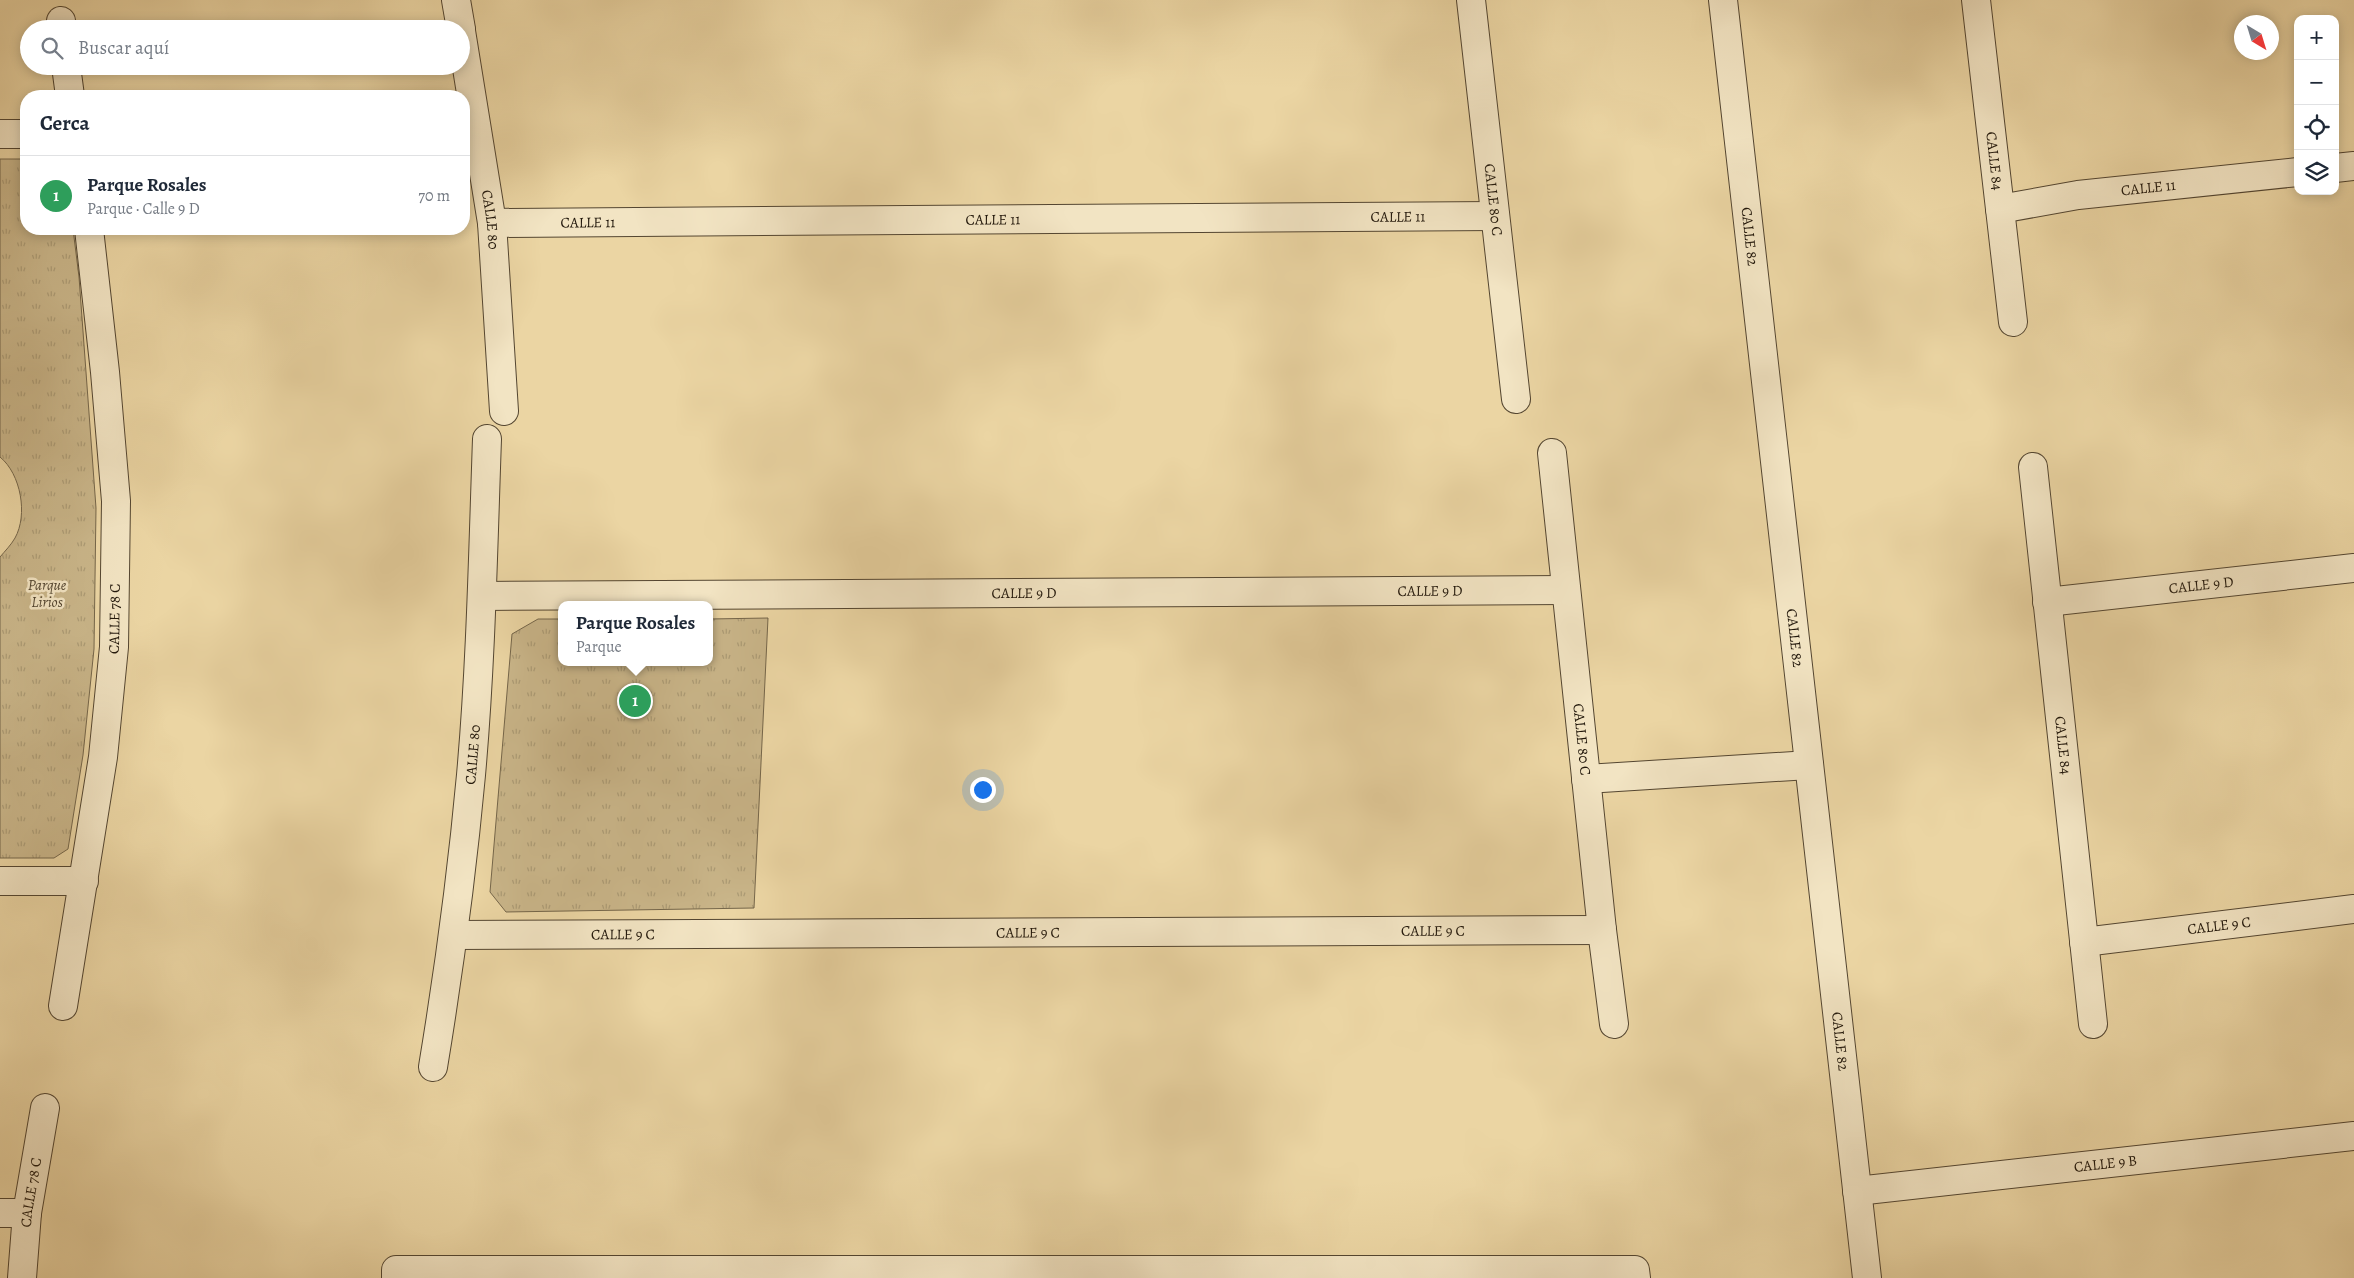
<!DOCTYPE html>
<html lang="es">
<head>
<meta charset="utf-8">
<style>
	:root { --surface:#fff; --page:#f6f6f7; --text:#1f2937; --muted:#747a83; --line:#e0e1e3; --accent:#b45309 }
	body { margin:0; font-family:Alegreya,serif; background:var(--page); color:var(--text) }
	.controls { position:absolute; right:15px; top:15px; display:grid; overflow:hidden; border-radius:10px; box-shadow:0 2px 12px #0003 }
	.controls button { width:45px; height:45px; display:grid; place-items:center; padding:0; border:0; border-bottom:1px solid var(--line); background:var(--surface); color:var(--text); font:25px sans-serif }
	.compass { position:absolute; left:2234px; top:15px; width:45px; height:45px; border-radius:50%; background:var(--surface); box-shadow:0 2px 12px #0003; rotate:142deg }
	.you { position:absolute; left:982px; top:789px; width:18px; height:18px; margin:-12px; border:4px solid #fff; border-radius:50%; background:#1a73e8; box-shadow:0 0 0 8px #1a73e833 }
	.badge { display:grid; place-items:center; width:32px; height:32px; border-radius:50%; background:var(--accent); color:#fff; font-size:16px; font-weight:700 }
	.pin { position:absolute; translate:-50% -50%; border:2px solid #fff; box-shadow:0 1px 5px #0006 }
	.popup { position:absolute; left:558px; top:601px; width:155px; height:65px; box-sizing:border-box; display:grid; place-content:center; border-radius:10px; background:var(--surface); filter:drop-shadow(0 1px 4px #0005); font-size:16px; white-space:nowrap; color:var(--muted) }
	.popup b { font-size:19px; color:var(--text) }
	.popup::after { content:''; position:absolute; left:50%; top:100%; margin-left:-10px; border:10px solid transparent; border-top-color:var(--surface) }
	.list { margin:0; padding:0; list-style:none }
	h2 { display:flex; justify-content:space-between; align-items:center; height:65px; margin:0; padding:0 20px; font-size:21px }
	h2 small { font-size:16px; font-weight:400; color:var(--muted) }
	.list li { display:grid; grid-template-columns:32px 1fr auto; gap:15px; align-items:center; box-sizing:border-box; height:80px; padding:0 20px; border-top:1px solid var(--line) }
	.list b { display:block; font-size:19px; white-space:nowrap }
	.list p { margin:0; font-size:16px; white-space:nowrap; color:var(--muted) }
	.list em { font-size:16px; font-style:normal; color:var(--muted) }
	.icon { flex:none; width:28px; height:28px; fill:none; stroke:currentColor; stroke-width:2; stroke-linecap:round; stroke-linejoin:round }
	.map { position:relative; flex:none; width:2354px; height:1278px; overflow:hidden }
	.search { position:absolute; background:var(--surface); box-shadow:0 2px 12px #0003; left:20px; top:20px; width:450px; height:55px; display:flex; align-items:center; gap:12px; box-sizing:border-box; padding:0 18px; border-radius:28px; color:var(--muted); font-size:19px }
	.panel { position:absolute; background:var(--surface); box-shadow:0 2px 12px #0003; left:20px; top:90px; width:450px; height:145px; border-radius:20px }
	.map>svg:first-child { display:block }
	.grass { fill:url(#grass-tufts); stroke:#75664a }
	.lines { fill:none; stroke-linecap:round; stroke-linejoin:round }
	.minor-casing { stroke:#544631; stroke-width:30 }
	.tertiary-casing { stroke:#544631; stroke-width:30 }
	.minor { stroke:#f2e4c3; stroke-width:28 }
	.tertiary { stroke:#f2e4c3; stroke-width:28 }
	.labels { text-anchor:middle; stroke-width:5; stroke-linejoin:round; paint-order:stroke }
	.street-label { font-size:15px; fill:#21170b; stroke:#f2e4c3 }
	.park-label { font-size:15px; font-style:italic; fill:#534631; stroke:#f2e4c3 }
</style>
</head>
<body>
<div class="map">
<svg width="2354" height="1278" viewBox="0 0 2354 1278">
	<defs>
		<pattern id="grass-tufts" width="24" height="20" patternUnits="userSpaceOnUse" patternTransform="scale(1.25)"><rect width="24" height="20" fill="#c9b589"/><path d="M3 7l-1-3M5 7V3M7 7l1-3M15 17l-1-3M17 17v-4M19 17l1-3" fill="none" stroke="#ac9b75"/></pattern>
	</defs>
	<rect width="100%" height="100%" fill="#ebd5a3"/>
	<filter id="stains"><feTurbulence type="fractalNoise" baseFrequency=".004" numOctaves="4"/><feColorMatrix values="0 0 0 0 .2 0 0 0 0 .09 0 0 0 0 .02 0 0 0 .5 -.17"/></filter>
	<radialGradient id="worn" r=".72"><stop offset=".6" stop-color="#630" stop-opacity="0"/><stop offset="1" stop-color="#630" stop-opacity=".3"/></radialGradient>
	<g class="grass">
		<path d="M0,159H26V229H73L79,277L96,508L94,649L83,755L68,849L54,858H0V557C5,551 11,545 15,538C28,515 21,474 0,457Z"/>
		<polygon points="768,618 754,908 506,912 490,892 512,634 538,619 561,619 561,662 709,662 709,619"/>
	</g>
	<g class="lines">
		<g class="minor-casing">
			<g id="minor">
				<polyline points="456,0 461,29"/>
				<path id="s1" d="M1471,0L1516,399"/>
				<path id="s2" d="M1976,0L2013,322"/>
				<polyline points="61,21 62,29"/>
				<path id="s3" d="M461,31L492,223L504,411"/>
				<polyline points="66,66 70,96"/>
				<polyline points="0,134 26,134"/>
				<polyline points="2335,168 2354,166"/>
				<path id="s4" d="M2000,209L2078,195L2298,172"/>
				<path id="s5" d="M492,223L1495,216"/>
				<path id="s6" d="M1552,453L1602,930L1614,1024"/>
				<path id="s7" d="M2033,467L2093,1024"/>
				<path id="s8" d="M482,596L1566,590"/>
				<path id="s9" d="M2047,602L2354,568"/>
				<polyline points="1586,779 1809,765"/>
				<polyline points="0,881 84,881"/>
				<path id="s10" d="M454,935L1602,930"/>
				<path id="s11" d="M2084,942L2354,909"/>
				<path id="s12" d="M63,1006L103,757L114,647L116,501L105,372L89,229"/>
				<path id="s13" d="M433,1067C449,970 462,873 471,775C481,663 483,551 487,439"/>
				<polyline points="0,1213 27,1213"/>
				<path id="s14" d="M22,1278L27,1213L45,1108"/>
				<polyline points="396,1278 396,1270 1635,1270 1636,1278"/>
			</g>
		</g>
		<g class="tertiary-casing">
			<g id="tertiary">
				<path id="s15" d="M1723,0L1867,1278"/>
				<path id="s16" d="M1857,1191L2354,1136"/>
			</g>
		</g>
		<use href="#minor" class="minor"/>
		<use href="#tertiary" class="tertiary"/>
	</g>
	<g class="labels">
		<g class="street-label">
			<text dy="5" stroke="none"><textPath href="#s2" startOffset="162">CALLE 84</textPath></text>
			<text dy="5" stroke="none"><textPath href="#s4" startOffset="150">CALLE 11</textPath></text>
			<text dy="5" stroke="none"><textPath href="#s1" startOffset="201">CALLE 80 C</textPath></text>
			<text dy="5" stroke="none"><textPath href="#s5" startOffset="906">CALLE 11</textPath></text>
			<text dy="5" stroke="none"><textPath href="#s5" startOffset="501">CALLE 11</textPath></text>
			<text dy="5" stroke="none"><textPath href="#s3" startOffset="191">CALLE 80</textPath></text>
			<text dy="5" stroke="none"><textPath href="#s5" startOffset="96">CALLE 11</textPath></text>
			<text dy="5" stroke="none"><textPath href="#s15" startOffset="238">CALLE 82</textPath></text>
			<text dy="5" stroke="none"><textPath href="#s9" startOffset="155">CALLE 9 D</textPath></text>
			<text dy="5" stroke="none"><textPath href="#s8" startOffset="948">CALLE 9 D</textPath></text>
			<text dy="5" stroke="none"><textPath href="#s8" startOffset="542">CALLE 9 D</textPath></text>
			<text dy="5" stroke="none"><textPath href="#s12" startOffset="391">CALLE 78 C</textPath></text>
			<text dy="5" stroke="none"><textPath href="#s15" startOffset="642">CALLE 82</textPath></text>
			<text dy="5" stroke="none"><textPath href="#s6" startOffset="288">CALLE 80 C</textPath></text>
			<text dy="5" stroke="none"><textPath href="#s7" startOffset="280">CALLE 84</textPath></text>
			<text dy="5" stroke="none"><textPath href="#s13" startOffset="315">CALLE 80</textPath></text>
			<text dy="5" stroke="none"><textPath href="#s11" startOffset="136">CALLE 9 C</textPath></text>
			<text dy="5" stroke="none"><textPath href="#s10" startOffset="979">CALLE 9 C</textPath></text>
			<text dy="5" stroke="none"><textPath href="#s10" startOffset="574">CALLE 9 C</textPath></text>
			<text dy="5" stroke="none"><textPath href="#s10" startOffset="169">CALLE 9 C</textPath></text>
			<text dy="5" stroke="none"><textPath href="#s15" startOffset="1048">CALLE 82</textPath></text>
			<text dy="5" stroke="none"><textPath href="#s16" startOffset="250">CALLE 9 B</textPath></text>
			<text dy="5" stroke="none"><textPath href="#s14" startOffset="86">CALLE 78 C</textPath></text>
		</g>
		<g class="park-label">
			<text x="47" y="590">Parque<tspan x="47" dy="17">Lirios</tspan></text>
		</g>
	</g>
	<rect width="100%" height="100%" filter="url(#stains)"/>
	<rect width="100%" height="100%" fill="url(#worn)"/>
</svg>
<div class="controls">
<button>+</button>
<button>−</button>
<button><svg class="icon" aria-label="locate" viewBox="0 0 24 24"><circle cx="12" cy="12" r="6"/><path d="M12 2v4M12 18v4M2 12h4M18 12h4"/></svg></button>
<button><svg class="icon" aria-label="layers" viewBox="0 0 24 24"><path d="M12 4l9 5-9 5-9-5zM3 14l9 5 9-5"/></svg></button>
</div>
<svg class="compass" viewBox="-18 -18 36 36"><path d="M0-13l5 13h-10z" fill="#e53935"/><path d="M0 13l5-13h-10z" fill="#747a83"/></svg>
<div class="you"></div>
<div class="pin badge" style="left:635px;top:701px;background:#2e9e5b">1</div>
<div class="popup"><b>Parque Rosales</b>Parque</div>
<div class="search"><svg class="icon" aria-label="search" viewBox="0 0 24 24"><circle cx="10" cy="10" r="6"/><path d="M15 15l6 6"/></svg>Buscar aquí</div>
<section class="panel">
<h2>Cerca<small></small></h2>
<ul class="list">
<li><span class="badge" style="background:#2e9e5b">1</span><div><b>Parque Rosales</b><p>Parque · Calle 9 D</p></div><em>70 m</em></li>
</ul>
</section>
</div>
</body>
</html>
